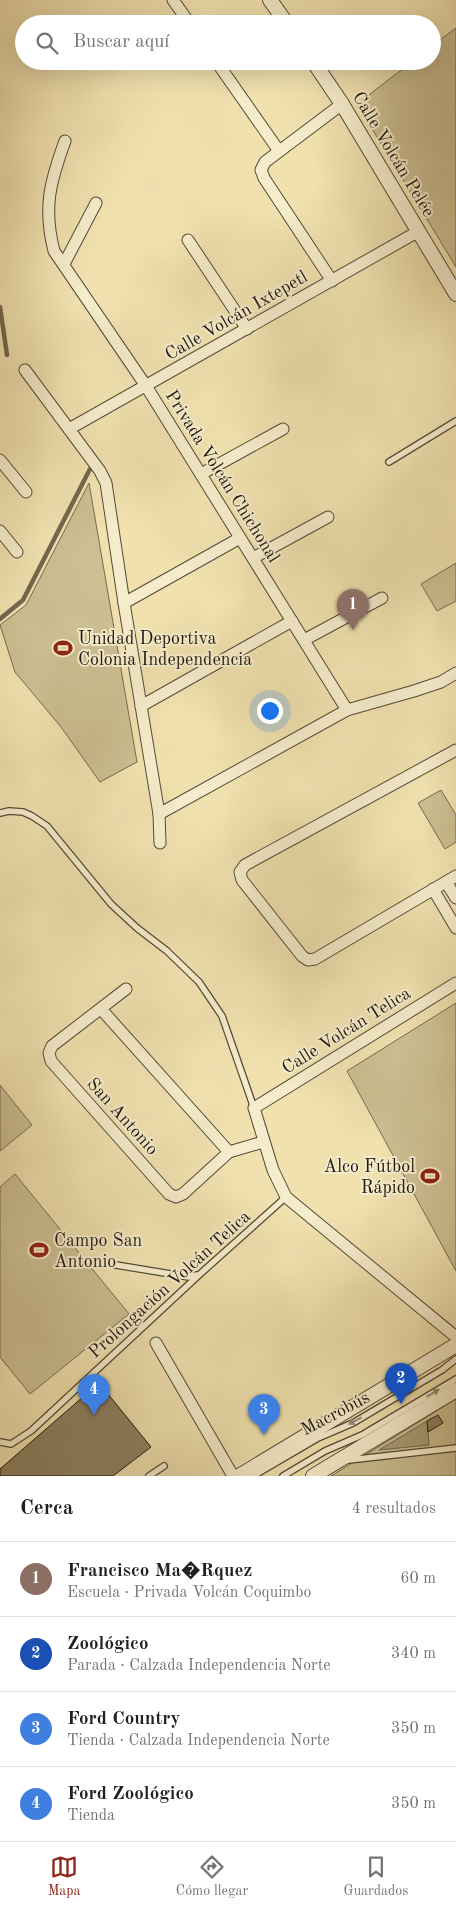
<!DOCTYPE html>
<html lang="es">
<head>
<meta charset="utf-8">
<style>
	:root { --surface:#fff; --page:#f2f2f2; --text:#202124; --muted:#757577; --line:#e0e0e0; --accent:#8f2418 }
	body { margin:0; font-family:"Old Standard TT",serif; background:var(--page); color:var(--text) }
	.you { position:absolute; left:269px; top:710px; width:18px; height:18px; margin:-12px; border:4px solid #fff; border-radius:50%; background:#1a73e8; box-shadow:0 0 0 8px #1a73e833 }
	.badge { display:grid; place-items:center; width:32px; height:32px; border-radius:50%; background:var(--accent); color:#fff; font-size:16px; font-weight:700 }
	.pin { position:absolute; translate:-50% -41px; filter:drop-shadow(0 1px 2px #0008) }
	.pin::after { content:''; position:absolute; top:26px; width:18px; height:15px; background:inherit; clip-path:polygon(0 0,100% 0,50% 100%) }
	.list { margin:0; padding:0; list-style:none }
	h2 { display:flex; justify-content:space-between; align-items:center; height:65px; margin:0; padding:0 20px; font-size:21px }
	h2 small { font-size:16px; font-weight:400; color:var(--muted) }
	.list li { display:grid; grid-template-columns:32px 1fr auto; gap:15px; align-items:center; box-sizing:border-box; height:75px; padding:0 20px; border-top:1px solid var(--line) }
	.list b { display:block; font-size:19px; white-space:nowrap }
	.list p { margin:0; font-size:16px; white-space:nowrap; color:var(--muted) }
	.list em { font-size:16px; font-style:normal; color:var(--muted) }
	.icon { flex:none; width:28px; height:28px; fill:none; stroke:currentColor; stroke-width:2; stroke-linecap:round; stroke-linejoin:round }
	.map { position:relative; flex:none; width:456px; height:1476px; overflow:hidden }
	.search { position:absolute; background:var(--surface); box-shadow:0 5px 20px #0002; left:15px; right:15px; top:15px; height:55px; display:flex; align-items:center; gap:12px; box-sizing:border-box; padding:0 18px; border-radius:28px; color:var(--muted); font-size:19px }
	.sheet { height:365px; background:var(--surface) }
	nav { display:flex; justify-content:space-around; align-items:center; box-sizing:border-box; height:70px; border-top:1px solid var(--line); background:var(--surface); font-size:14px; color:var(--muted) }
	nav a { display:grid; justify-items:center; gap:2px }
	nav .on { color:var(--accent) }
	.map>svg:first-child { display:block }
	.green { fill:#ccbf93; stroke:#766b50 }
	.water { fill:#a99c78; stroke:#72674d }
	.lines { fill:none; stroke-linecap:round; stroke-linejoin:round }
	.stream { stroke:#72674d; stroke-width:4.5 }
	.building { fill:#8c8061; stroke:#1f170d }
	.service-casing { stroke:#534a36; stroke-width:8 }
	.minor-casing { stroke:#534a36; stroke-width:13 }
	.tertiary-casing { stroke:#534a36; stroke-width:16 }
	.service { stroke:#f5eccb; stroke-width:5.5 }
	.minor { stroke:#f5eccb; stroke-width:11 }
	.tertiary { stroke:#f5eccb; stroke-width:14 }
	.oneway { fill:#958c76 }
	.labels { text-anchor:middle; stroke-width:4; stroke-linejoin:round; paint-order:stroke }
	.street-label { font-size:18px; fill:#1f170d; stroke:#f5eccb }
	.poi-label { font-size:18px; fill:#1f170d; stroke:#f5eccb; text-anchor:start }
</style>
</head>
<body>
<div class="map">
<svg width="456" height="1476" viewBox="0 0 456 1476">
	<rect width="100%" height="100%" fill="#f0e1af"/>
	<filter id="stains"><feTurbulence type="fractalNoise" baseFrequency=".004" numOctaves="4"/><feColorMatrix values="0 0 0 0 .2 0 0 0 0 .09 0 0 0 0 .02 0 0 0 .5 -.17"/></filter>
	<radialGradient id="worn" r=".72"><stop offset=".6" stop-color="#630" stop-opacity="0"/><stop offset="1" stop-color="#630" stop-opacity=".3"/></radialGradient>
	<g class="green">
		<polygon points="456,28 456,267 357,104 413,61 432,61 432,46"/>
		<polygon points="89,483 137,762 100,782 61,727 15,672 0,625 26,605"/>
		<polygon points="456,563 456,601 437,611 421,584"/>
		<polygon points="441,790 456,815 456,842 445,849 418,803"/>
		<polygon points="456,1003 456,1271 347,1071"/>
		<polygon points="0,1085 32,1125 0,1151"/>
		<polygon points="15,1174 129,1314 30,1394 0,1357 0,1187"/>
		<polygon points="456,1399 456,1476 331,1476"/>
	</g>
	<polygon class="water" points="427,1421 429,1445 379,1450"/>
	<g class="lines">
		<g class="stream">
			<polyline points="0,307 7,355"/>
			<polyline points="0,619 23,600 90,469"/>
		</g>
	</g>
	<g class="building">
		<polygon points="99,1383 151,1447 113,1476 0,1476 0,1469"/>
		<polygon points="438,1415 443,1423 428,1432 427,1421"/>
	</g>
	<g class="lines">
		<g class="service-casing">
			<g id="service">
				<polyline points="389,462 456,421"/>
				<polyline points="0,813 9,811 23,812 32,816 47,826 111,904 137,928 167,951 199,982 222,1016 254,1108"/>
				<polyline points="116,1265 189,1277 197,1275"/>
				<polyline points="0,1442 11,1444 31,1431 200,1274 286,1197"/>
				<polyline points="349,1460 456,1448"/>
				<polyline points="149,1476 164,1466"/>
				<polyline points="253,1476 318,1438 353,1423 442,1370 456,1359"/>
				<polyline points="283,1476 325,1451 362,1435 456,1379"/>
			</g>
		</g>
		<g class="minor-casing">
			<g id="minor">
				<polyline points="173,0 190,24"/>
				<polyline points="216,61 279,151"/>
				<path d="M65,141C50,182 43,208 54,251L146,386L347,710"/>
				<polyline points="188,240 247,329"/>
				<polyline points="64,264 96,203"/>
				<polyline points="332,281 264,178 261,170 265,162 342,104"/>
				<polyline points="25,370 100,471 106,483 124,603 159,814 160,843"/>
				<polyline points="69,429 419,231"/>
				<polyline points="0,460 26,492"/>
				<polyline points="201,474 283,429"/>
				<polyline points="0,531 17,552"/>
				<polyline points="253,558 328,517"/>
				<polyline points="124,603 240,538"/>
				<polyline points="304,640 382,598"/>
				<polyline points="141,706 292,621"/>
				<polyline points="456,750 245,865 240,872 242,880 302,956 308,960 315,959 456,876"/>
				<polyline points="159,814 347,710 414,691 441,682 456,673"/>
				<polyline points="446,882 456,898"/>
				<polyline points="433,889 456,928"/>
				<polyline points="456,983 254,1108 273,1170 286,1197 456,1337"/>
				<polyline points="126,989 52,1046 49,1053 51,1061 169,1194 176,1197 183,1194 229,1152 263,1142"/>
				<polyline points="101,1009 229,1152"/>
				<polyline points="156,1343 233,1476"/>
			</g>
		</g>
		<g class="tertiary-casing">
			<g id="tertiary">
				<polyline points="270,0 287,24"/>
				<polyline points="313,61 342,104 456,294"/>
				<polyline points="239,1476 456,1345"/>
				<polyline points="313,1476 456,1390"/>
			</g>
		</g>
		<use href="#service" class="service"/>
		<use href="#minor" class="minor"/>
		<use href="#tertiary" class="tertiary"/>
	</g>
	<defs><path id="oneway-solid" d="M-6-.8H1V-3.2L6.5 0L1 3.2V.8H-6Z" transform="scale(1.25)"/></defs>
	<g class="oneway">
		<use href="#oneway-solid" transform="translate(433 1393) rotate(-31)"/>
		<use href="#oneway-solid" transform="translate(355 1421) rotate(152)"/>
	</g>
	<defs>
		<g id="stadium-bare" transform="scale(1.5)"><path d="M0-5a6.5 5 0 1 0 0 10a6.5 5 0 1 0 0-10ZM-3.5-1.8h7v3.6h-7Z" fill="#8f2418" stroke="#f5eccb" stroke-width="2.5" paint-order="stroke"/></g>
	</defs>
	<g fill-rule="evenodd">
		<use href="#stadium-bare" x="63" y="648"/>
		<use href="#stadium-bare" x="430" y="1176"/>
		<use href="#stadium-bare" x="39" y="1250"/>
	</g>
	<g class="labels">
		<g class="street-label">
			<text transform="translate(394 154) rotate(59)" y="6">Calle Volcán Pelée</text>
			<text transform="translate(236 315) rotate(-30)" y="6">Calle Volcán Ixtepetl</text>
			<text transform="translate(223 476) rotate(58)" y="6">Privada Volcán Chichonal</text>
			<text transform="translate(346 1030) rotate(-32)" y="6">Calle Volcán Telica</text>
			<text transform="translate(123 1116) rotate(48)" y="6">San Antonio</text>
			<text transform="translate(169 1284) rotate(-42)" y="6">Prolongación Volcán Telica</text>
			<text transform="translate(335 1413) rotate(-28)" y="6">Macrobús</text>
		</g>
		<g class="poi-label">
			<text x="78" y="644">Unidad Deportiva<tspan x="78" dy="21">Colonia Independencia</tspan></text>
			<text x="415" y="1172" text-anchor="end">Alco Fútbol<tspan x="415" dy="21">Rápido</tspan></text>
			<text x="54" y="1246">Campo San<tspan x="54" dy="21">Antonio</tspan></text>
		</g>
	</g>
	<rect width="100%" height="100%" filter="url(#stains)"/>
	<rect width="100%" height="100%" fill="url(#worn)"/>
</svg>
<div class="you"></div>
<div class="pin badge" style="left:353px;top:630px;background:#8d6e63">1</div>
<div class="pin badge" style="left:401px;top:1404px;background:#1a4fb4">2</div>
<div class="pin badge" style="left:264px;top:1435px;background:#3f7fe0">3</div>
<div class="pin badge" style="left:94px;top:1415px;background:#3f7fe0">4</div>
<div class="search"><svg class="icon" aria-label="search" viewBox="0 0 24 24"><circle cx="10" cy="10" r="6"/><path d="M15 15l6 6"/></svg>Buscar aquí</div>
</div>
<section class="sheet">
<h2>Cerca<small>4 resultados</small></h2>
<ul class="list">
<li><span class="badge" style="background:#8d6e63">1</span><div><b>Francisco Ma�Rquez</b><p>Escuela · Privada Volcán Coquimbo</p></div><em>60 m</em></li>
<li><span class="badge" style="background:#1a4fb4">2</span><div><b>Zoológico</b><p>Parada · Calzada Independencia Norte</p></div><em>340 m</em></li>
<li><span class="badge" style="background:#3f7fe0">3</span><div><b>Ford Country</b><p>Tienda · Calzada Independencia Norte</p></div><em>350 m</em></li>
<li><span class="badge" style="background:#3f7fe0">4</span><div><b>Ford Zoológico</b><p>Tienda</p></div><em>350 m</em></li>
</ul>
</section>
<nav>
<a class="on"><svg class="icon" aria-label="map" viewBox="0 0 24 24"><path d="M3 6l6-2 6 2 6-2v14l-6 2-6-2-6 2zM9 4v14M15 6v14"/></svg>Mapa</a>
<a><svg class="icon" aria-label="directions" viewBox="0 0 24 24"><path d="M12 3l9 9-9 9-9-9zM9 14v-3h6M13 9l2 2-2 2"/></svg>Cómo llegar</a>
<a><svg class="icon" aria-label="saved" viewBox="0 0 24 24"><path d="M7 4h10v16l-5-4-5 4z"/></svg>Guardados</a>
</nav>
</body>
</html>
